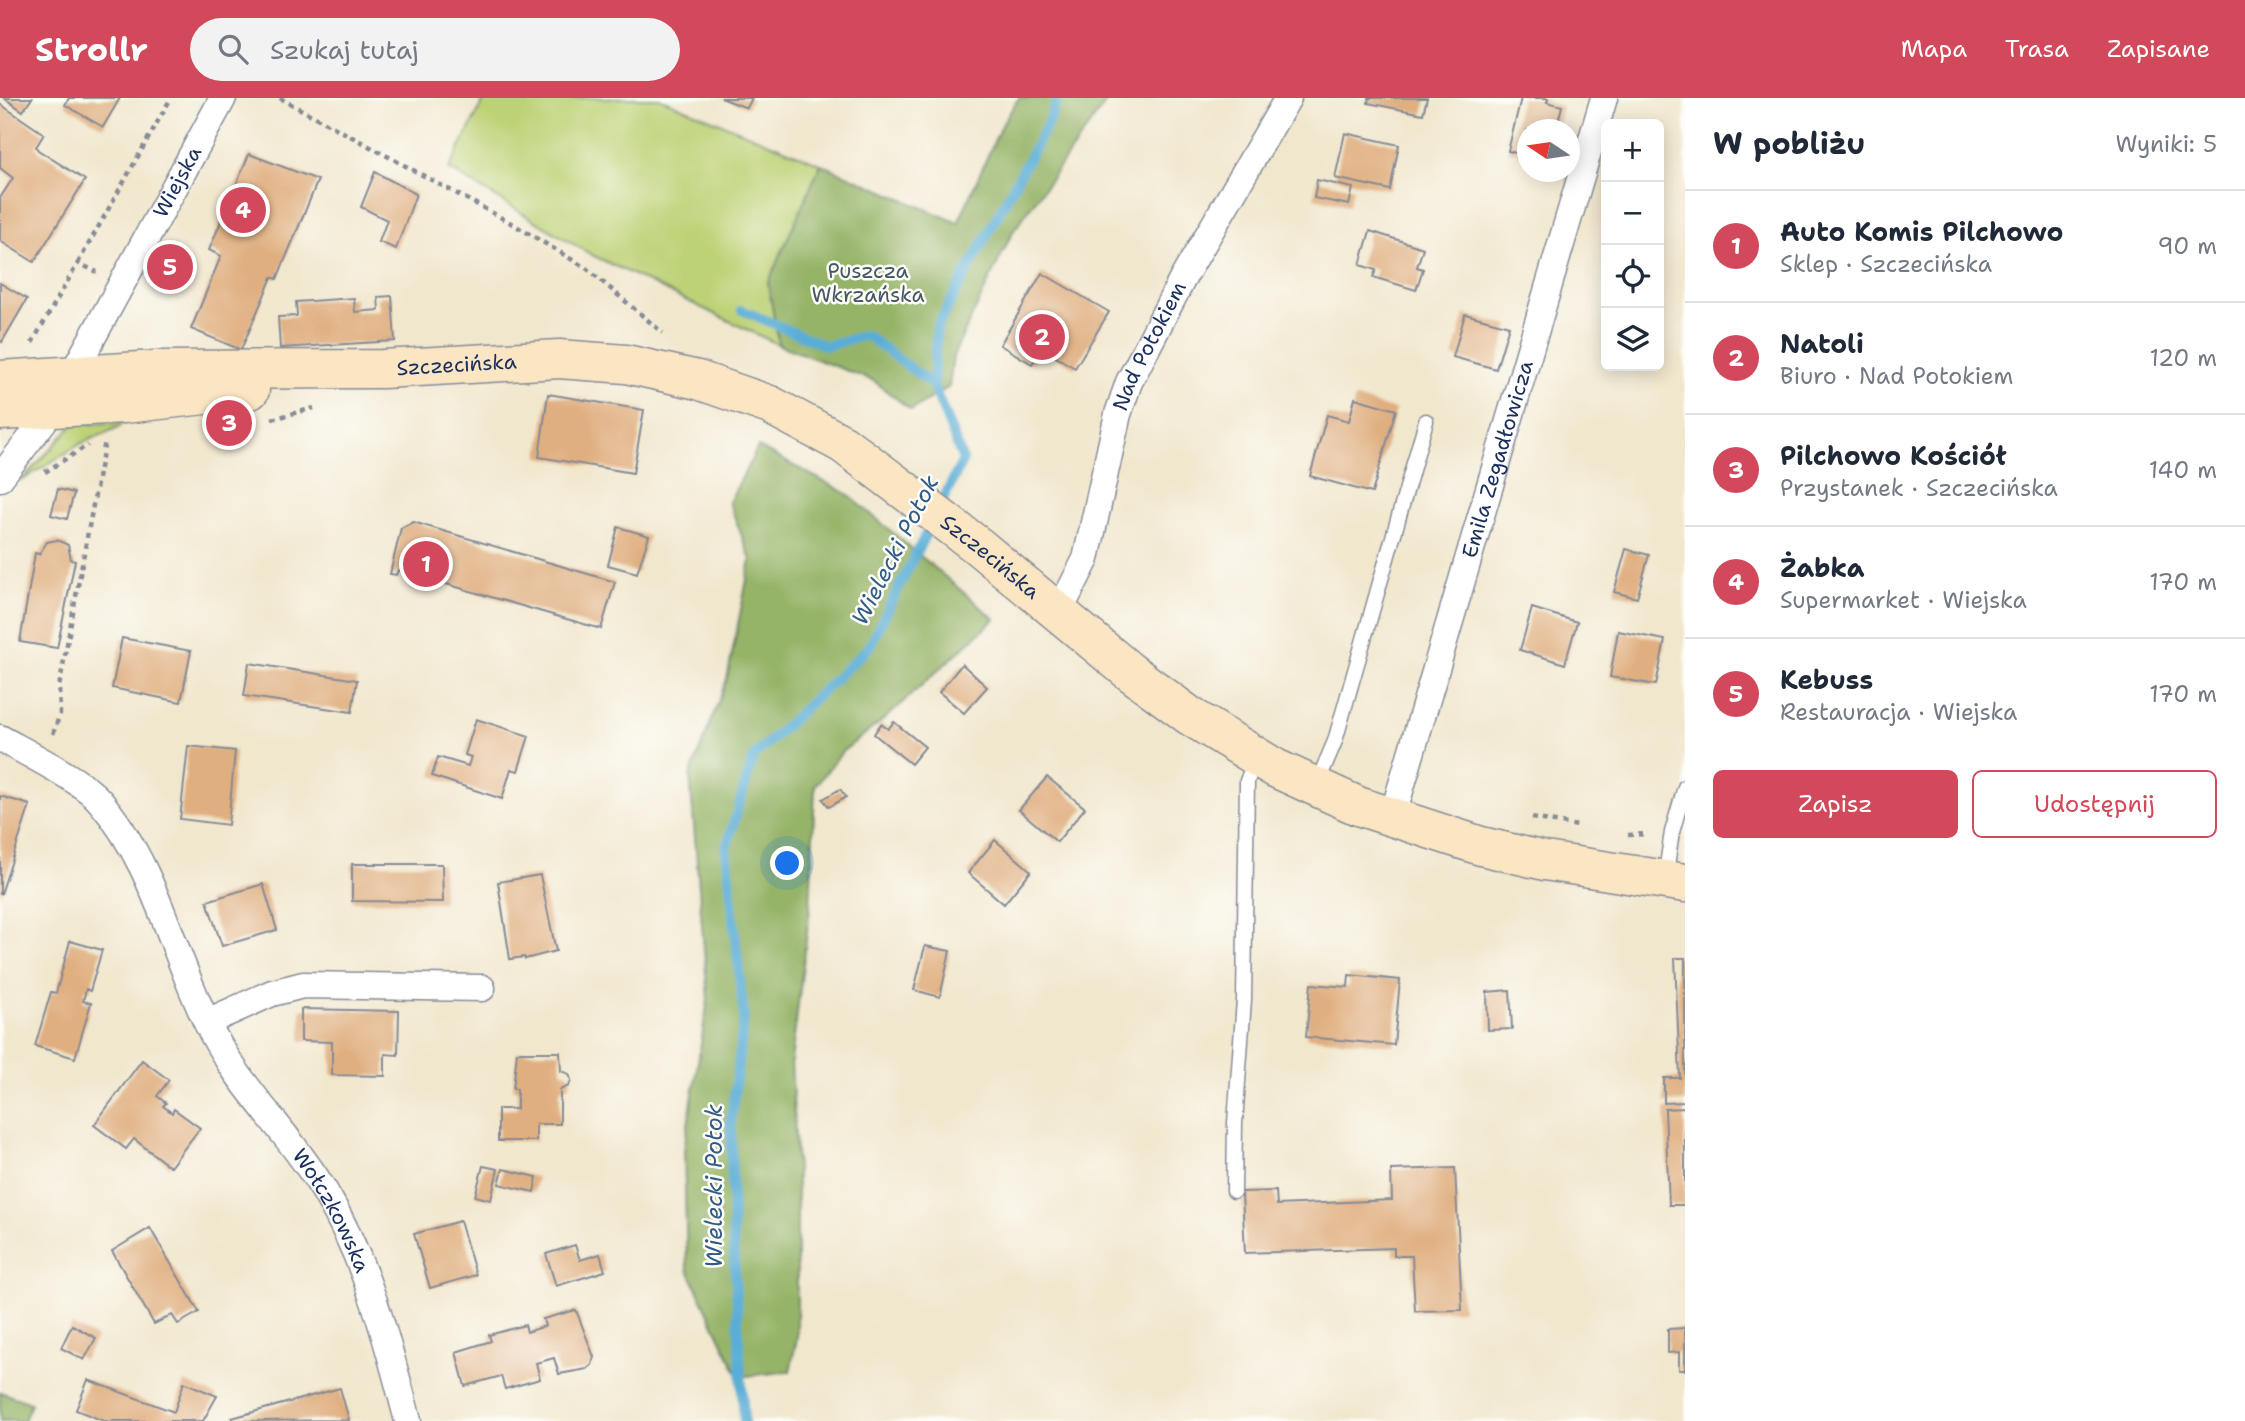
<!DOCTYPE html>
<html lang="pl">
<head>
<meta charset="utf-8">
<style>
	:root { --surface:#fff; --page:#f2f2f3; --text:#1f2937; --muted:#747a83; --line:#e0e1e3; --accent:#d1495b }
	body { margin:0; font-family:"Shantell Sans",sans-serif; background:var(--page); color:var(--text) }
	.controls { position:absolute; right:21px; top:21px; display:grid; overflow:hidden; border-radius:10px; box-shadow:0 4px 18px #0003 }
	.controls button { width:63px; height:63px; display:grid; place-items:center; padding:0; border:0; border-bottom:2px solid var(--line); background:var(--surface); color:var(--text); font:35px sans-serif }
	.compass { position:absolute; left:1517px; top:21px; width:63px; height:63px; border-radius:50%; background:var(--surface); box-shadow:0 4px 18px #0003; rotate:283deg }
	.you { position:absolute; left:788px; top:766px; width:24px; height:24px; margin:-18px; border:5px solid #fff; border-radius:50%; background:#1a73e8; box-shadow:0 0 0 10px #1a73e833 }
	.badge { display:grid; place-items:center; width:46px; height:46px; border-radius:50%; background:var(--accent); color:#fff; font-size:23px; font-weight:700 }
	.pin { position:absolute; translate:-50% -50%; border:4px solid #fff; box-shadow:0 2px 7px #0006 }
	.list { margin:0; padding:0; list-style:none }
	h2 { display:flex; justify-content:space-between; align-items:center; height:91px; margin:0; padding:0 28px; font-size:30px }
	h2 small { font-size:23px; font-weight:400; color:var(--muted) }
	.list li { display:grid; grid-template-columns:46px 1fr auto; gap:21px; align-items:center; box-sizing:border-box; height:112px; padding:0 28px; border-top:2px solid var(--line) }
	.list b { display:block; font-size:26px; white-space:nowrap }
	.list p { margin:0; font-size:23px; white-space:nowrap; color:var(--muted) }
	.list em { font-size:23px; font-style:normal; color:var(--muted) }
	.actions { display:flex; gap:14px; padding:21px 28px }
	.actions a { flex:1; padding:16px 0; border:2px solid var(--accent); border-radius:10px; text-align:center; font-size:24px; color:var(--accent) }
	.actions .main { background:var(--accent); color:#fff }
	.icon { flex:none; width:38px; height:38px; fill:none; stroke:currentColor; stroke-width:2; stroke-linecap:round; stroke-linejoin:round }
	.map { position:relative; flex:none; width:1685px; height:1323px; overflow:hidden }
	header { display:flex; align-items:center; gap:42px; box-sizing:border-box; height:98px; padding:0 35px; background:var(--accent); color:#fff }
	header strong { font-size:33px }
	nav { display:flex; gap:38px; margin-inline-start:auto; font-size:24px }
	.search { width:490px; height:63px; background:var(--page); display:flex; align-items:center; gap:18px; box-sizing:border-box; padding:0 24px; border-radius:38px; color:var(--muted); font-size:26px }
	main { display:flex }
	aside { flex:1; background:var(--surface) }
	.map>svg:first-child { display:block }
	.green { fill:#bdd276; stroke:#6c806a; stroke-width:2 }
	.forest { fill:#96b467; stroke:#587262; stroke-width:2 }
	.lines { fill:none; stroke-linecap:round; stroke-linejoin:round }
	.stream { stroke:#5aadd6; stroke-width:10 }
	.building { fill:#e0af80 }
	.lane-casing { stroke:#868b96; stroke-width:17 }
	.street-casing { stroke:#868b96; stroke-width:29 }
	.secondary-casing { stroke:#868b96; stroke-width:41 }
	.path { stroke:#868b96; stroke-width:4.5; stroke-dasharray:5 5; stroke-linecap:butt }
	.lane { stroke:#fff; stroke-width:14 }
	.street { stroke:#fff; stroke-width:26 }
	.secondary { stroke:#fbe6c4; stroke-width:38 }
	.labels { text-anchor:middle; stroke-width:5; stroke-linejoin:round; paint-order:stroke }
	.street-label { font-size:21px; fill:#1b2f5e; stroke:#fdfcf7 }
	.park-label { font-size:21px; fill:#445864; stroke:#fdfcf7 }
	.water-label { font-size:23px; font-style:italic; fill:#315b88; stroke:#fdfcf7 }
</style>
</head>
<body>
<header>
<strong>Strollr</strong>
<div class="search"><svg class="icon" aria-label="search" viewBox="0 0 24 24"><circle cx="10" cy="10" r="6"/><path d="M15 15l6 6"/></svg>Szukaj tutaj</div>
<nav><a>Mapa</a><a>Trasa</a><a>Zapisane</a></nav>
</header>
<main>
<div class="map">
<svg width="1685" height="1323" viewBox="0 0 1685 1323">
	<rect width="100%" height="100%" fill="#fdfcf7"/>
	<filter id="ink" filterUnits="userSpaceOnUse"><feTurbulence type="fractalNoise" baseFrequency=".0143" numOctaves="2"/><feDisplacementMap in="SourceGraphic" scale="14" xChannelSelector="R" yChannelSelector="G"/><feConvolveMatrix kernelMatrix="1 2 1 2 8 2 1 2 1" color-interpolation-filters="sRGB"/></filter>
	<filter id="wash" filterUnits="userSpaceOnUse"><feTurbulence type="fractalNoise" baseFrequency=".00686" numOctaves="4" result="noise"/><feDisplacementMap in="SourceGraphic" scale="28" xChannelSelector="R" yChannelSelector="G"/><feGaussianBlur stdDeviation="1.57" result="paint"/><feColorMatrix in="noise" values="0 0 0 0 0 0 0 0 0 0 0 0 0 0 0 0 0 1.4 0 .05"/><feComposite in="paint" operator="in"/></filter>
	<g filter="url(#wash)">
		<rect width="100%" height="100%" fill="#f1e7cd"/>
		<g class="green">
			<polygon points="485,0 659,0 821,66 768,185 779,247 592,157 449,71"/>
			<polygon points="121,325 121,328 82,345 21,383 74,326"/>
		</g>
		<g class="forest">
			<polygon points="1019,0 1109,0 1012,135 953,258 949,289 911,312 874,283 779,247 768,185 821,66 958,125 1001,28"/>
			<polygon points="758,349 846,395 995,521 882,623 843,653 815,688 810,810 791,963 797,1074 797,1240 790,1273 739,1279 687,1170 684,1052 708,902 690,678 727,581 751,462 729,404"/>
			<polygon points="0,1294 31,1305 24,1323 0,1323"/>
		</g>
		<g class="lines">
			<g class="stream">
				<polyline points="742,212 826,248 866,237 933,287"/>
				<polyline points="744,1323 733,1141 731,1022 744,920 726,750 754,658 869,549 963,362 933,287 937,229 1049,23 1058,0"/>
			</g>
		</g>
		<g id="blocks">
			<g class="building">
				<polygon points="4,0 32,0 23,13"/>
				<polygon points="69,0 120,0 103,29 65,7"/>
				<polygon points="721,0 752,0 747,10"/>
				<polygon points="1369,0 1427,0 1423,16 1368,5"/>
				<polygon points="1521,0 1548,0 1547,4 1562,8 1556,32 1527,32 1527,58 1508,53"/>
				<polygon points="0,6 44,36 36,49 38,52 85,82 34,164 0,143 0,100 13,80 0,70"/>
				<polygon points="1345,35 1399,47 1390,92 1335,80"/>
				<polygon points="249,56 318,82 277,181 272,179 241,252 191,231 221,158 209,152"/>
				<polygon points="375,74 416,96 396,151 379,144 387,122 361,109"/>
				<polygon points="1317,82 1353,90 1349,107 1314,100"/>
				<polygon points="1370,133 1423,150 1417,169 1423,171 1416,192 1373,179 1376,172 1360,167"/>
				<polygon points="171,154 183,160 169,187 157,181"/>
				<polygon points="1042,175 1109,214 1075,270 1042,251 1032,266 1000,247"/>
				<polygon points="0,185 27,201 2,244 0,242"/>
				<polygon points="392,198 395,243 280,250 278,219 297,218 296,204 354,200 355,214 379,212 378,199"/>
				<polygon points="1465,216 1509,228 1496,271 1453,259"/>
				<polygon points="548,296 644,312 633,375 539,359"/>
				<polygon points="1355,300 1396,312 1372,395 1310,378 1327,317 1349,323"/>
				<polygon points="58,391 74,395 67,421 51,417"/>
				<polygon points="413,424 615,484 601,531 398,472 396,477 390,476 401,430"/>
				<polygon points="618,429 649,438 637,475 608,467"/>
				<polygon points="57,442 68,447 71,462 75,463 57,550 20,544 35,455 39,456 47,444"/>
				<polygon points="1626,451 1649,457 1637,500 1614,494"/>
				<polygon points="1532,510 1577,524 1565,566 1520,552"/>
				<polygon points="1618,533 1665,542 1656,587 1610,579"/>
				<polygon points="122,540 191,553 181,604 112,590"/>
				<polygon points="249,565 357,582 352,614 244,598"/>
				<polygon points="962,566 987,589 964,615 939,594"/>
				<polygon points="476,621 529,638 518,673 511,671 502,701 432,678 438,659 468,668 471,659 465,657"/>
				<polygon points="894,624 925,649 911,666 874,636 881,626 888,631"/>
				<polygon points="188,648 235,653 228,727 180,721"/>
				<polygon points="1047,679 1085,710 1057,744 1019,712"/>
				<polygon points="840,691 846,699 829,709 823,701"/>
				<polygon points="0,698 30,707 1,796 0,796"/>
				<polygon points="995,742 1031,773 1004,806 968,775"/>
				<polygon points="352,766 442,766 443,804 352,803"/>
				<polygon points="540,777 556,853 525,861 524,859 510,861 498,784"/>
				<polygon points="263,786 277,832 222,848 207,803"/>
				<polygon points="70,843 102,852 90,893 86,891 83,903 91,905 75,960 35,948 51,894 56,895"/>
				<polygon points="925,848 950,853 940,899 914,892"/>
				<polygon points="1675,860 1685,860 1685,1004 1664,1005 1664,980 1680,980"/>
				<polygon points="1349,877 1400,882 1394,947 1306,939 1311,886 1348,889"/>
				<polygon points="1510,892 1512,931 1488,932 1487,894"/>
				<polygon points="301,911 399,913 398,957 385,956 385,978 332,977 332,944 301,943"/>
				<polygon points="517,954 560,954 561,973 569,976 571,982 569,988 560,992 560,1026 536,1026 536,1043 498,1043 498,1011 517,1011 517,991 513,991"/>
				<polygon points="142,962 169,982 157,998 166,1005 163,1008 172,1015 174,1011 200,1030 170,1069 134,1041 126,1051 94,1027"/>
				<polygon points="1685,1010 1685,1107 1669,1107 1665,1011"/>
				<polygon points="483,1068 498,1071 491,1102 475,1098"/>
				<polygon points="1455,1070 1462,1212 1415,1213 1412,1158 1394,1158 1394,1150 1245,1155 1242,1094 1276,1093 1277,1107 1392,1102 1391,1072"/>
				<polygon points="503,1071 537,1079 534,1094 499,1086"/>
				<polygon points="460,1123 476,1177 430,1190 414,1136"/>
				<polygon points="150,1130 199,1214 178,1226 172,1217 154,1226 112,1153"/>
				<polygon points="575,1147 580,1162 600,1156 605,1173 556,1188 546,1156"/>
				<polygon points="576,1212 594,1259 592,1267 587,1271 559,1276 554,1260 536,1265 540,1281 505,1291 501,1278 465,1288 456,1254 491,1243 489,1237 525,1227 527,1234 545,1228 543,1221"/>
				<polygon points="72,1227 96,1240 84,1262 61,1250"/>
				<polygon points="1685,1230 1685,1272 1679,1272 1679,1254 1668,1255 1668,1231"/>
				<polygon points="88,1282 174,1314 184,1284 217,1298 203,1323 104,1323 76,1312"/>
				<polygon points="340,1290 349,1322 233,1323 232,1320"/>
			</g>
		</g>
	</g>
	<g filter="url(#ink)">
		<use href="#blocks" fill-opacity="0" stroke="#868b96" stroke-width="2"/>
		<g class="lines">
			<g class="lane-casing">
				<g id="lane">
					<polyline points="1316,688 1335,643 1426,323"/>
					<polyline points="1665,781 1672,734 1685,689"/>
					<polyline points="1234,1093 1235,1025 1244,902 1247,683 1256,659"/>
				</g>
			</g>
			<g class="street-casing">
				<g id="street">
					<path id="s1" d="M0,380L54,310L223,0"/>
					<path id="s2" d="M1058,516L1086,461L1118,316L1129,284L1183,180L1288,0"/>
					<path id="s3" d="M0,640C25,654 81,682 99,702C154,765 171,851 207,925C238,989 289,1034 325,1094C367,1164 388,1245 408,1323"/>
					<path id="s4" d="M1392,720L1604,0"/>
					<polyline points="207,924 272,895 303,887 482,890"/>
				</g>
			</g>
			<g class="secondary-casing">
				<g id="secondary">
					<path id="s5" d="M0,282L156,272L383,271L559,261L626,266L698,282L770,307L843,346L978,448L1129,573L1190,618L1275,670L1358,708L1481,748L1545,763L1685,785"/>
					<polyline points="0,313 124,306 250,292"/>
				</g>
			</g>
			<g class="path">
				<polyline points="280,0 511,125 586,170 663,235"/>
				<polyline points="78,165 171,0"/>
				<polyline points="32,245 78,165 97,174"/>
				<polyline points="272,321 314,310"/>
				<polyline points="45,374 88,347"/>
				<polyline points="53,636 60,616 59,589 105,343"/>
				<polyline points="1532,720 1578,728"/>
				<polyline points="1628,737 1648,736"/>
			</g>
			<use href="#lane" class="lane"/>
			<use href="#street" class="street"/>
			<use href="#secondary" class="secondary"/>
		</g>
	</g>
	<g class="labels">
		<g class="street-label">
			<text dy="7" stroke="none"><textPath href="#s1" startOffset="346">Wiejska</textPath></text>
			<text dy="7" stroke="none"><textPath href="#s2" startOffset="285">Nad Potokiem</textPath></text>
			<text dy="7" stroke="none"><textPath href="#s5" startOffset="457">Szczecińska</textPath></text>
			<text dy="7" stroke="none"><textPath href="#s4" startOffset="374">Emila Zegadłowicza</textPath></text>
			<text dy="7" stroke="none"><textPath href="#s5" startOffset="1045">Szczecińska</textPath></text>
			<text dy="7" stroke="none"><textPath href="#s3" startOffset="592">Wołczkowska</textPath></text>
		</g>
		<g class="park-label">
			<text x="868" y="180">Puszcza<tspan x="868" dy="24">Wkrzańska</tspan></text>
		</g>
		<g class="water-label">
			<text transform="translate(895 452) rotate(-63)" y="8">Wielecki Potok</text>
			<text transform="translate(714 1088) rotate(-90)" y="8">Wielecki Potok</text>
		</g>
	</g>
</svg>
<div class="controls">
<button>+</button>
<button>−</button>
<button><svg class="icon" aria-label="locate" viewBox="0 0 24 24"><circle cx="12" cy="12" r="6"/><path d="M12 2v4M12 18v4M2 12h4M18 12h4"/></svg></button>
<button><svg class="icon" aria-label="layers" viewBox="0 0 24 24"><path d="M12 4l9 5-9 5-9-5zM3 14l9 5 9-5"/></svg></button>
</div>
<svg class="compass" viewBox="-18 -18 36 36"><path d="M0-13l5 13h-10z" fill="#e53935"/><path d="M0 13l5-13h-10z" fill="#747a83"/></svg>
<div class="you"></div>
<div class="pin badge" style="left:426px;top:466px">1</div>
<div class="pin badge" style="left:1042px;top:239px">2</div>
<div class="pin badge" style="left:229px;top:325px">3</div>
<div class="pin badge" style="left:243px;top:112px">4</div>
<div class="pin badge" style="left:170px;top:169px">5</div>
</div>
<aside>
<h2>W pobliżu<small>Wyniki: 5</small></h2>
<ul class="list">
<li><span class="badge">1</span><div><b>Auto Komis Pilchowo</b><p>Sklep · Szczecińska</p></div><em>90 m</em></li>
<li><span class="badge">2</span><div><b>Natoli</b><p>Biuro · Nad Potokiem</p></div><em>120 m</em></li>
<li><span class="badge">3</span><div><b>Pilchowo Kościół</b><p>Przystanek · Szczecińska</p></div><em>140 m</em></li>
<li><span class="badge">4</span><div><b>Żabka</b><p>Supermarket · Wiejska</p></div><em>170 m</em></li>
<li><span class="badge">5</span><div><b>Kebuss</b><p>Restauracja · Wiejska</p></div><em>170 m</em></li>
</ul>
<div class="actions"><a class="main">Zapisz</a><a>Udostępnij</a></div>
</aside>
</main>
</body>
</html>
